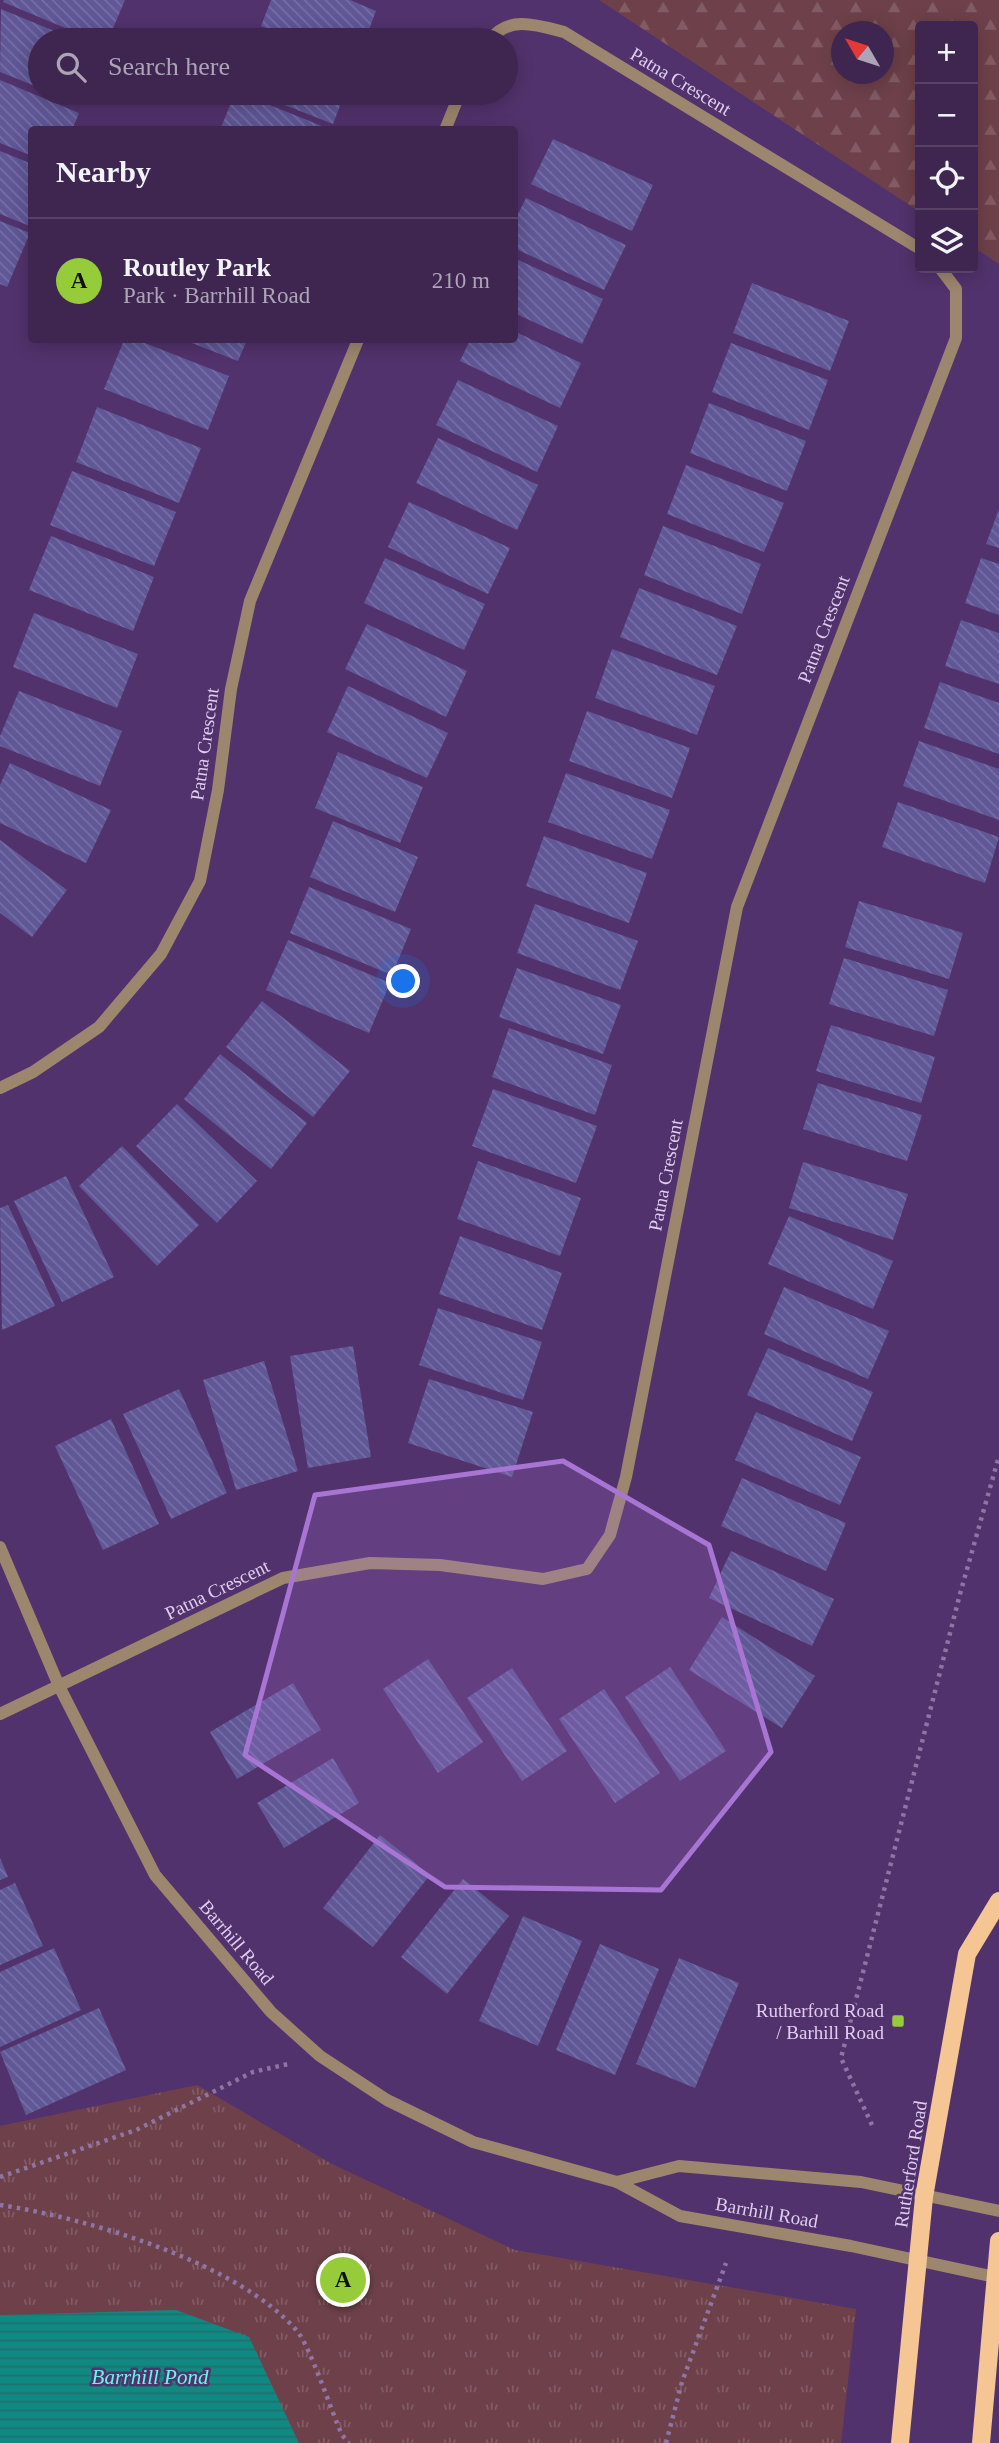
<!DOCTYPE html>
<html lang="en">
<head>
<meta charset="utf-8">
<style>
	:root { --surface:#3e2651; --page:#49325b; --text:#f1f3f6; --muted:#ada5b7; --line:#574368; --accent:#96cc39 }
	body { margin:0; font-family:Georgia,serif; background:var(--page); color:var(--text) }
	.controls { position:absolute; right:21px; top:21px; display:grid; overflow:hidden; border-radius:7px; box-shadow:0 4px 18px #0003 }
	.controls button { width:63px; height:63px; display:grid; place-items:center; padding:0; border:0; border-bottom:2px solid var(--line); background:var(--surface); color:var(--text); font:35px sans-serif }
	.compass { position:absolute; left:831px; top:21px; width:63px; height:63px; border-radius:50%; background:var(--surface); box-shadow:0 4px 18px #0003; rotate:309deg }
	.you { position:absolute; left:404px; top:982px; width:24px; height:24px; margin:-18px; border:5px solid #fff; border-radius:50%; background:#1a73e8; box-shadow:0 0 0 10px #1a73e833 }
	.badge { display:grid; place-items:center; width:46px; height:46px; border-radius:50%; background:var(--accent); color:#111; font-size:23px; font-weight:700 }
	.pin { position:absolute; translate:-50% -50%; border:4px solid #fff; box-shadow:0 2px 7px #0006 }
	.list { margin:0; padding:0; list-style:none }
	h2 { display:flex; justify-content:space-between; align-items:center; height:91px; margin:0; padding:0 28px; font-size:30px }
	h2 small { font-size:23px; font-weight:400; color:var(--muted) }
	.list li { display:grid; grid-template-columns:46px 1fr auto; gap:21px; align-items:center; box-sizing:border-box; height:126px; padding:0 28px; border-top:2px solid var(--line) }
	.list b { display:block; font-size:26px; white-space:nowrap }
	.list p { margin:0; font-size:23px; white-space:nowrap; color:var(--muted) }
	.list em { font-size:23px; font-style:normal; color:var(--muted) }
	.icon { flex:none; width:38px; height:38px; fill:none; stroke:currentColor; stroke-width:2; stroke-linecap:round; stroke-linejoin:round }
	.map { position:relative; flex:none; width:999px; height:2443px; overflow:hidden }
	.search { position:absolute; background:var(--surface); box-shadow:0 4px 18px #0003; left:28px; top:28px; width:490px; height:77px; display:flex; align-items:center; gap:18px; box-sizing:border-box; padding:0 24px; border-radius:38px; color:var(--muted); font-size:26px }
	.panel { position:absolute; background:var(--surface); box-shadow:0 4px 18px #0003; left:28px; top:126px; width:490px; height:217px; border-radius:7px }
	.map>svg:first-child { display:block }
	.forest { fill:url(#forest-firs); fill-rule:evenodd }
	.park { fill:url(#park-tufts) }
	.water { fill:url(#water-rules) }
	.building { fill:url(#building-back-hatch) }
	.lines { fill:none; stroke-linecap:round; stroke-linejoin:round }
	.path { stroke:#8e75a4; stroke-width:4.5; stroke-dasharray:3.5 5; stroke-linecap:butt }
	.minor { stroke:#9d866e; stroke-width:12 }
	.major { stroke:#f5c694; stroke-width:18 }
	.marked { fill:#a875d5; fill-opacity:0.2; stroke:#a875d5; stroke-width:5; stroke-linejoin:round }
	.poi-dot { fill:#96cc39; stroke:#52326c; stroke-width:2.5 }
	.labels { text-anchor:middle; stroke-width:5; stroke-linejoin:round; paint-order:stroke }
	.street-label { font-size:19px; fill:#dfcef0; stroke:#52326c }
	.poi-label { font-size:19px; fill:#dfcef0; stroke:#52326c; text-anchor:end }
	.water-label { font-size:21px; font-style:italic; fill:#64f7ec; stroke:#52326c }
</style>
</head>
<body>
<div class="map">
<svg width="999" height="2443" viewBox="0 0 999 2443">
	<defs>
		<pattern id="forest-firs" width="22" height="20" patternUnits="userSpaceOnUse" patternTransform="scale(1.75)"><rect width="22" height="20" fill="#6e414a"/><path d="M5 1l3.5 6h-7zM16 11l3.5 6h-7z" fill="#825b64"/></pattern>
		<pattern id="park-tufts" width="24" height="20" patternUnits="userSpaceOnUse" patternTransform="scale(1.75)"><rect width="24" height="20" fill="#6e414a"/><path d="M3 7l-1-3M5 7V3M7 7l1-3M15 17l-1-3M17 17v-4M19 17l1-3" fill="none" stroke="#825b64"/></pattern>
		<pattern id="water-rules" width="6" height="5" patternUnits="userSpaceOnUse" patternTransform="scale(1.75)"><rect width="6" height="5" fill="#0f8982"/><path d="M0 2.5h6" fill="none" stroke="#216f6e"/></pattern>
		<pattern id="building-back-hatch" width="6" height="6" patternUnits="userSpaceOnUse" patternTransform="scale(1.75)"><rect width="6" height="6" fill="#5f5796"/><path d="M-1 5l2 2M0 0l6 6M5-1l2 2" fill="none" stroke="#766ea5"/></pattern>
	</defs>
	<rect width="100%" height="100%" fill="#52326c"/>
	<path class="forest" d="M599,0H999V264L973,247V26H920V212ZM842,32H884V74H842Z"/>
	<polygon class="park" points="197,2085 330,2163 515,2250 856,2309 841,2443 0,2443 0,2126"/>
	<polygon class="water" points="176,2310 249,2337 299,2443 0,2443 0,2315"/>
	<g class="building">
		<polygon points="4,0 125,0 108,40 94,40 3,2"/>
		<polygon points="271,0 350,0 376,11 365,40 298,40 261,26"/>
		<polygon points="1,9 76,40 40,40 40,88 0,72"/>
		<polygon points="0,80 79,113 72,130 32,130 32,156 0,143"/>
		<polygon points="51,93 86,93 81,105"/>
		<polygon points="235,93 240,93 332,130 220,130"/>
		<polygon points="254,93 345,93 333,124"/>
		<polygon points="553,139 653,185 632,231 531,184"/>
		<polygon points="0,151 32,164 32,227 0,214"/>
		<polygon points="526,198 626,245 604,290 514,248 514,222"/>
		<polygon points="0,221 30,233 7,287 0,284"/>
		<polygon points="514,258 603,299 582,344 514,313"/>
		<polygon points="752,283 849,321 830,371 733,333"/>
		<polygon points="514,331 581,363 560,408 460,361 470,340 514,340"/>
		<polygon points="124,340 137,340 229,376 208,430 104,389"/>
		<polygon points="184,340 247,340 238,361"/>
		<polygon points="731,343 828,380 809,430 712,392"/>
		<polygon points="458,380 558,426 537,472 436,425"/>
		<polygon points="709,403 806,441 787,491 690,453"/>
		<polygon points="97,407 201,448 179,503 76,462"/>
		<polygon points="438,438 538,485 517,530 416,483"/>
		<polygon points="686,465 784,503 764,552 667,514"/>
		<polygon points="72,471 176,512 154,566 50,525"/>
		<polygon points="409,502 510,548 488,594 388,547"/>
		<polygon points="999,509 999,548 986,544"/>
		<polygon points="663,526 761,564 742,614 644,575"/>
		<polygon points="51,536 154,577 133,631 29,590"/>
		<polygon points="385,558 485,604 464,650 364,603"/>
		<polygon points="981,558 999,564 999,615 965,603"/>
		<polygon points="639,588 737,626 717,675 620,637"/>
		<polygon points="34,613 138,654 117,708 13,667"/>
		<polygon points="961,620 999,633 999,684 945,666"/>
		<polygon points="367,624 467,671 446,717 345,669"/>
		<polygon points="612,649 715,686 697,735 595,698"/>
		<polygon points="940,682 999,703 999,754 924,728"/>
		<polygon points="348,686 448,733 427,778 327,732"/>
		<polygon points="19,691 122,731 100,786 0,746 0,736"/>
		<polygon points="587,711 690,748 672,798 569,761"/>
		<polygon points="919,741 999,769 999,820 903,786"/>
		<polygon points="338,752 423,787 400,843 315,808"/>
		<polygon points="10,763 111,810 86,863 0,823 0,785"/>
		<polygon points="566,773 670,810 652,859 548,822"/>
		<polygon points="898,802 999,837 985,883 882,847"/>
		<polygon points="333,821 418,857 395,912 310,877"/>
		<polygon points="544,836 647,873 629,923 526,886"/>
		<polygon points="0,840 67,890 32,937 0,913"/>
		<polygon points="309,887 411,929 392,975 290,933"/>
		<polygon points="859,901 963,933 949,979 845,947"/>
		<polygon points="535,904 638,941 620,990 517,953"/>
		<polygon points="288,940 390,983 369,1033 266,990"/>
		<polygon points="844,958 948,990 934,1036 829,1004"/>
		<polygon points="517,968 621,1005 603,1054 499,1017"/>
		<polygon points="262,1001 350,1071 313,1117 226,1047"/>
		<polygon points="831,1025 935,1057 921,1103 816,1071"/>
		<polygon points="509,1028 612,1065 595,1115 492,1077"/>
		<polygon points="220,1054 307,1123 271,1169 184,1099"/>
		<polygon points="818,1083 922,1115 907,1161 803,1129"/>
		<polygon points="493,1089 597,1126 576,1183 472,1146"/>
		<polygon points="177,1104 257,1181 217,1223 136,1146"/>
		<polygon points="122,1146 199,1225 157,1266 79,1186"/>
		<polygon points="478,1161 581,1198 560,1256 457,1219"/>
		<polygon points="803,1162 908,1194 893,1240 789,1208"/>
		<polygon points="66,1176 114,1277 62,1302 14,1201"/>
		<polygon points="8,1205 55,1306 2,1330 0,1208"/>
		<polygon points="789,1216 893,1261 873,1309 768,1264"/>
		<polygon points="460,1236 562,1273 542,1330 439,1294"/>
		<polygon points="784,1287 889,1331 868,1379 764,1334"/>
		<polygon points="438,1308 542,1342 523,1400 419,1365"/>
		<polygon points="353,1346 371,1457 308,1468 290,1356"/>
		<polygon points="768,1348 873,1392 852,1441 747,1395"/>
		<polygon points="264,1361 298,1471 236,1490 203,1380"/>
		<polygon points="429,1379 533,1412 512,1477 408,1443"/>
		<polygon points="179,1389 227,1493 171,1519 123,1414"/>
		<polygon points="756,1412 861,1457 840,1505 735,1460"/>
		<polygon points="111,1419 159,1524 103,1550 55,1446"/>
		<polygon points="742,1478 846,1523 826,1571 721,1526"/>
		<polygon points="731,1551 834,1599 812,1646 709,1598"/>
		<polygon points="722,1617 815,1676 782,1728 689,1670"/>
		<polygon points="428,1659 483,1742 438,1773 383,1689"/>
		<polygon points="670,1667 726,1751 680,1781 625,1697"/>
		<polygon points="512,1668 567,1751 522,1781 467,1698"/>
		<polygon points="293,1683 321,1730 237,1779 210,1732"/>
		<polygon points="604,1689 660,1773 615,1803 559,1719"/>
		<polygon points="333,1758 359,1803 284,1848 257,1803"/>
		<polygon points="380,1835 430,1875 373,1947 323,1908"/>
		<polygon points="0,1858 8,1877 0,1880"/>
		<polygon points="463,1879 509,1916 447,1994 401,1957"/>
		<polygon points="15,1883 43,1946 0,1965 0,1890"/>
		<polygon points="523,1916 582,1941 538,2046 479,2021"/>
		<polygon points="600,1944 659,1969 615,2075 556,2050"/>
		<polygon points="54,1948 81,2010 0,2047 0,1972"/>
		<polygon points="679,1958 739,1983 695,2088 636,2064"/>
		<polygon points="99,2008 126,2070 26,2115 0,2052"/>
	</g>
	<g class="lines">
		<g class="path">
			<polyline points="872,2125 841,2058 960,1594 999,1456"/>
			<polyline points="0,2177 136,2130 253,2072 288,2064"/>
			<path d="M0,2205C87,2218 239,2263 297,2331C310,2346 332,2413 342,2435L349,2443"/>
			<polyline points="666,2443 682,2382 726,2263"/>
		</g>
		<g class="minor">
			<path d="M490,40C509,15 537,25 564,32L920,249"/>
			<polyline points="445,130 460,93"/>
			<polyline points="0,1088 33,1072 99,1027 161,954 200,881 218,790 231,689 250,601 358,340"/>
			<polyline points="0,1547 59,1686 155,1875 271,2012 320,2056 387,2100 473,2142 617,2182 680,2216 851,2246 999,2278"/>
			<polyline points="0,1714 283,1578 370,1563 440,1565 543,1579 587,1569 610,1535 626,1477 737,907 956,338 956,289 940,268"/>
			<polyline points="617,2182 679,2166 861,2182 999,2211"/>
		</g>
		<g class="major">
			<polyline points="900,2443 924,2197 967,1954 999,1901"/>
			<polyline points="981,2443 999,2241"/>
		</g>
	</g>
	<path class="marked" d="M563,1461L709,1545L771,1752L661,1890L445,1887L245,1755L315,1495Z"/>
	<rect class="poi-dot" x="891" y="2014" width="14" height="14" rx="3.5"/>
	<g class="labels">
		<g class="street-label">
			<text transform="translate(681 81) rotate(31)" y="7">Patna Crescent</text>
			<text transform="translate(823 629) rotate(-69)" y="7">Patna Crescent</text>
			<text transform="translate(204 744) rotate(-82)" y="7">Patna Crescent</text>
			<text transform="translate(665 1175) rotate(-79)" y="7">Patna Crescent</text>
			<text transform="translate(217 1589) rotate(-26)" y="7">Patna Crescent</text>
			<text transform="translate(237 1942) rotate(50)" y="7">Barrhill Road</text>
			<text transform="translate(910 2164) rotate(-81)" y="7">Rutherford Road</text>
			<text transform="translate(767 2212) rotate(10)" y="7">Barrhill Road</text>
		</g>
		<g class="poi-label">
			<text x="884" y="2017">Rutherford Road<tspan x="884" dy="22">/ Barhill Road</tspan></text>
		</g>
		<g class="water-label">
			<text x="150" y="2384">Barrhill Pond</text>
		</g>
	</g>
</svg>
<div class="controls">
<button>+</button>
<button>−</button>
<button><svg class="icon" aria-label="locate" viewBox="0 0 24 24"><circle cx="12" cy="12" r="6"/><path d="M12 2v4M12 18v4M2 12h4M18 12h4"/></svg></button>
<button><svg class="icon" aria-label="layers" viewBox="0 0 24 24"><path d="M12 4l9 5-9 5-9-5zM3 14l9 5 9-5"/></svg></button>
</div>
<svg class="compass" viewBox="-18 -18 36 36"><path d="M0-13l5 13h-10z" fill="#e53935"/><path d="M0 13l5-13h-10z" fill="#ada5b7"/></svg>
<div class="you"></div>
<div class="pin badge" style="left:343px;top:2280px">A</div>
<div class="search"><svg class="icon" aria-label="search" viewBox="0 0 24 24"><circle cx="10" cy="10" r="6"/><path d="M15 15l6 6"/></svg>Search here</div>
<section class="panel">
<h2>Nearby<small></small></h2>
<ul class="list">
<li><span class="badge">A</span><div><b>Routley Park</b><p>Park · Barrhill Road</p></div><em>210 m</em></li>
</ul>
</section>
</div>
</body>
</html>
